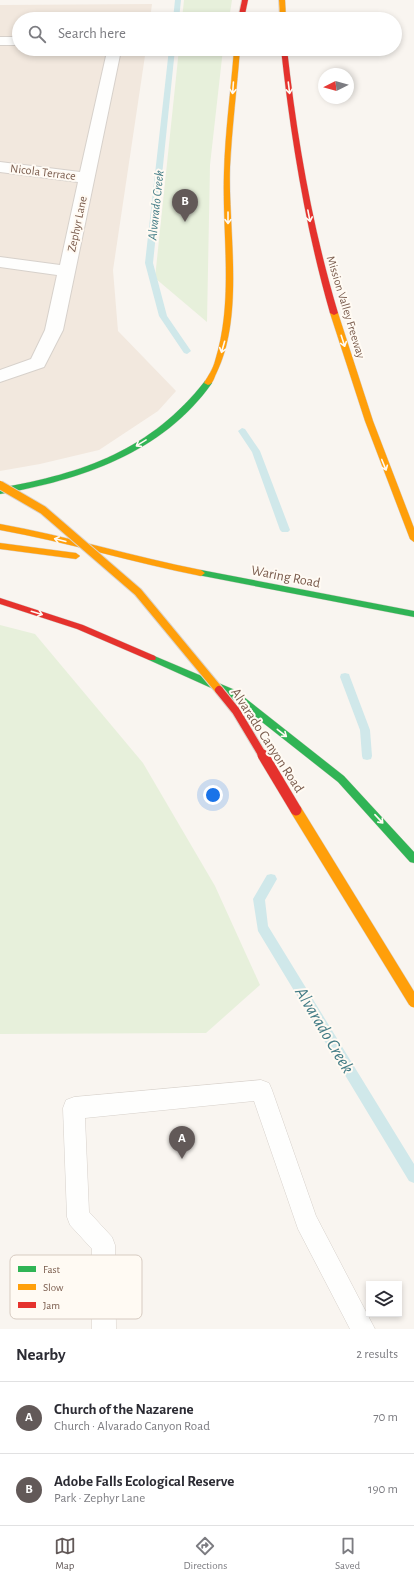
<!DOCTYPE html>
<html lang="en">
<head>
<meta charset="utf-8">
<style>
	:root { --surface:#fff; --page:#f7f7f7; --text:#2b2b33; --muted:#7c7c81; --line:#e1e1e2; --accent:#625958 }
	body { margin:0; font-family:"Alegreya Sans",sans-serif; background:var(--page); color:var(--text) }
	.controls { position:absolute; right:12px; bottom:12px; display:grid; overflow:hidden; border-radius:0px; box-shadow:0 2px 6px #0003 }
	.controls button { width:36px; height:36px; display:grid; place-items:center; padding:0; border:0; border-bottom:1px solid var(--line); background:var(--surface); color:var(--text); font:20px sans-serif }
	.compass { position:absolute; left:318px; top:68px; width:36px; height:36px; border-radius:50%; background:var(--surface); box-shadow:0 2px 6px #0003; rotate:264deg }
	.you { position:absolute; left:213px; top:795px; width:14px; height:14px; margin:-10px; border:3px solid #fff; border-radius:50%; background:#1a73e8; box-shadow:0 0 0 6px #1a73e833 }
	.badge { display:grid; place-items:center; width:26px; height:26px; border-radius:50%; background:var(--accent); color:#fff; font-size:13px; font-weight:700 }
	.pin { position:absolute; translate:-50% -33px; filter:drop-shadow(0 1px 2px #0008) }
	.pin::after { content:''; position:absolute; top:21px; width:14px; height:12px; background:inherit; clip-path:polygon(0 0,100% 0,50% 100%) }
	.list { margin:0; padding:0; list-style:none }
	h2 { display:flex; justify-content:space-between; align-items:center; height:52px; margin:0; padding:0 16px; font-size:17px }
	h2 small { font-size:13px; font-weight:400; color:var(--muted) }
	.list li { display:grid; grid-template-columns:26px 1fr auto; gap:12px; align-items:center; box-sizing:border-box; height:72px; padding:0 16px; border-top:1px solid var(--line) }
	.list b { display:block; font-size:15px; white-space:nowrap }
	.list p { margin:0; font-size:13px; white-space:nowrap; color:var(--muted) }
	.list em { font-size:13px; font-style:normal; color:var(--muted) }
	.icon { flex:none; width:22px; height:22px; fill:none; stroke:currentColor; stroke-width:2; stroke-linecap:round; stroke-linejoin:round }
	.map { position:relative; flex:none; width:414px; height:1329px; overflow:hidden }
	.search { position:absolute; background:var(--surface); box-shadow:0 2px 6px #0003; left:12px; right:12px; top:12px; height:44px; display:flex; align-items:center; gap:10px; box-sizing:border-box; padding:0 14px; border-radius:22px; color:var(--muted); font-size:15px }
	.sheet { height:196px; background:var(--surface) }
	nav { display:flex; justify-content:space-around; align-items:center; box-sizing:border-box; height:56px; border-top:1px solid var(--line); background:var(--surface); font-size:11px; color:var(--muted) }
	nav a { display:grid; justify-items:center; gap:2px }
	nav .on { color:var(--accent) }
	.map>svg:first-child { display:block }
	.residential { fill:#f2e8de }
	.green { fill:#e7f0db }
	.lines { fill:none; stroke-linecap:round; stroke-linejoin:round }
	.stream { fill:#d0e8ea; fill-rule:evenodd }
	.lane-casing { stroke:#d7d1cb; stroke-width:1 }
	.street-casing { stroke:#d7d1cb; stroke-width:2 }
	.fast-casing { stroke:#d9d2cb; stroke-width:1 }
	.slow-casing { stroke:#d9d2cb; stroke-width:1 }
	.jam-casing { stroke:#d9d2cb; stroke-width:1 }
	.lane { fill:#fefefd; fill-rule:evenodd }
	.street { fill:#fefefd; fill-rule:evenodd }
	.fast { fill:#30b455; fill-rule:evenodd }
	.slow { fill:#ff9f0a; fill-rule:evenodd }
	.jam { fill:#e5322d; fill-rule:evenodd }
	.slow-bridge-far1-casing { stroke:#d9d2cb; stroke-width:10; stroke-linecap:butt }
	.slow-bridge-casing { stroke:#d9d2cb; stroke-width:12; stroke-linecap:butt }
	.jam-bridge-far1-casing { stroke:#d9d2cb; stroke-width:10; stroke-linecap:butt }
	.jam-bridge-casing { stroke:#d9d2cb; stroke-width:12; stroke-linecap:butt }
	.slow-bridge-far1 { stroke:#ff9f0a; stroke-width:8 }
	.slow-bridge { stroke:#ff9f0a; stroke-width:11 }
	.jam-bridge-far1 { stroke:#e5322d; stroke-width:8 }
	.jam-bridge { stroke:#e5322d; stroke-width:11 }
	.oneway { stroke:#fffaf3 }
	.labels { text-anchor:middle; stroke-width:4; stroke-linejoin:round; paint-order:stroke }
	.far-street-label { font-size:12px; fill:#7a5c4d; stroke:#fffaf3 }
	.far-water-label { font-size:13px; font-style:italic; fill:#437c86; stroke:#fffaf3 }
	.street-label { font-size:14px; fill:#7a5c4d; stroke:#fffaf3 }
	.near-water-label { font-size:18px; font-style:italic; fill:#437c86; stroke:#fffaf3 }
	.key { fill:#fffaf3; stroke:#d7cbc1; stroke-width:1 }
	.key-label { font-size:11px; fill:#7a5c4d }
</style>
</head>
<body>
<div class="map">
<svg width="414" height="1329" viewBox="0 0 414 1329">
	<rect width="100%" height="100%" fill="#f9f5f0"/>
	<polygon class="residential" points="152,4 150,19 19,19 19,49 146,49 113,270 118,331 176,391 158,411 99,450 40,464 0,471 0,5"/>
	<g class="green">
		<polygon points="184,0 232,0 229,19 182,19"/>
		<polygon points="179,49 223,49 210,165 207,322 155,278"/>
		<polygon points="0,625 35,634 143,763 215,886 260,985 206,1033 0,1034"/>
	</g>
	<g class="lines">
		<g class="stream">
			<polygon points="175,0 181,0 179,19 173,19"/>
			<polygon points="169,49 175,49 153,263 167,316 191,351 187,354 184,353 159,316 145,263"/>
			<polygon points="242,428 245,429 260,451 290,530 288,532 282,532 280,530 252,452 238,431"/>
			<polygon points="345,673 349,674 350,677 370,730 372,756 371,759 367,760 363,759 362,756 360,730 340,677 341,674"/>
			<polygon points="271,874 275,875 277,879 265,900 268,926 414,1164 414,1183 409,1181 258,931 253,899 267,875"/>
		</g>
		<g class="lane-casing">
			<polygon id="lane" points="261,1080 269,1083 272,1090 316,1216 375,1329 350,1329 298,1229 254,1101 85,1118 89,1212 112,1237 115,1245 116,1329 92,1329 92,1249 70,1225 67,1217 63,1108 66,1100 74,1097"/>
		</g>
		<g class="street-casing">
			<g id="street">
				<rect x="0" y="37" width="19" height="8"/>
				<polygon points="97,49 113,49 120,55 63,330 44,367 0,382 0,370 31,359 45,330 57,275 0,267 0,257 60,265 78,182 0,172 0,162 80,172 106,56"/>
			</g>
		</g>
		<g class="fast-casing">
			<g id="fast">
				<path d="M205,381H211L212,383C163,453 80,480 0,494V488C84,473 151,450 205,381Z"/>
				<polygon points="201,570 414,611 414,617 198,575 197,573"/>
				<polygon points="152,655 235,690 344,776 414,852 414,863 410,862 338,782 229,696 149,660 148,658 149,656"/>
			</g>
		</g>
		<g class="slow-casing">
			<g id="slow">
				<polygon points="279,0 285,0 286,19 280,19"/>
				<path d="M234,49H240C237,88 232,127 230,167C228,230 245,316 216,374C214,378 213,384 208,385L204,383C208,376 213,369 215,361C234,301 222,235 224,173C225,132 231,90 234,49Z"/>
				<polygon points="331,311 334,311 338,313 373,421 414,528 414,542 410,539 365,421 330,313"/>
				<path d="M0,524C68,536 134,557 201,570L205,573L201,576C134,563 68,542 0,530Z"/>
				<polygon points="0,543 76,553 80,556 76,559 0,549"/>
			</g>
		</g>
		<g class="jam-casing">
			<g id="jam">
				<polygon points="242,0 248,0 244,19 238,19"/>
				<path d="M281,49H287C297,139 312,226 338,313L334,315L330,313C305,226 291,139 281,49Z"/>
				<polygon points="0,598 83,625 155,656 156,658 155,660 149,660 77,629 0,604"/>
			</g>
		</g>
		<use href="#lane" class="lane"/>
		<use href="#street" class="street"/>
		<use href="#fast" class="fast"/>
		<use href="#slow" class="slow"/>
		<use href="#jam" class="jam"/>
		<g class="slow-bridge-far1-casing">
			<polyline id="slow-bridge-far1" points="0,485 43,510 138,592 219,690"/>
		</g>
		<g class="slow-bridge-casing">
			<polyline id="slow-bridge" points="296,810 414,1002"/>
		</g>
		<g class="jam-bridge-far1-casing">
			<polyline id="jam-bridge-far1" points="219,690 236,711 263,756"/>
		</g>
		<g class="jam-bridge-casing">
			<polyline id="jam-bridge" points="263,755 296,810"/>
		</g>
		<use href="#slow-bridge-far1" class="slow-bridge-far1"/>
		<use href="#slow-bridge" class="slow-bridge"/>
		<use href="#jam-bridge-far1" class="jam-bridge-far1"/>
		<use href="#jam-bridge" class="jam-bridge"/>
	</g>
	<defs><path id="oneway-shaft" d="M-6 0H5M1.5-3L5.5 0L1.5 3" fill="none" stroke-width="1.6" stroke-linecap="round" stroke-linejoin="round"/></defs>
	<g class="oneway">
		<use href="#oneway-shaft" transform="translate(233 88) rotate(94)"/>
		<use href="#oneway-shaft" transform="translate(289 88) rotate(83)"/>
		<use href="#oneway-shaft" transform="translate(309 216) rotate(79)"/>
		<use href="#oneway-shaft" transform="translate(228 218) rotate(90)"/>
		<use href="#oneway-shaft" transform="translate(343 341) rotate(72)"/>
		<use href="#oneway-shaft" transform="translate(223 347) rotate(106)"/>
		<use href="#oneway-shaft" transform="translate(141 443) rotate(148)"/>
		<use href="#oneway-shaft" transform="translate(384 465) rotate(68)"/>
		<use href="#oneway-shaft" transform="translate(60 540) rotate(-166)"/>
		<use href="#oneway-shaft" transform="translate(37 613) rotate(17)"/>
		<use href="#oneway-shaft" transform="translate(282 733) rotate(38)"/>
		<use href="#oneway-shaft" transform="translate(379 819) rotate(47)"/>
	</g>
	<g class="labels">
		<g class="far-street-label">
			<text transform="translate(43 172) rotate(7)" y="4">Nicola Terrace</text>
			<text transform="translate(77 224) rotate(-78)" y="4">Zephyr Lane</text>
			<text transform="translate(346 307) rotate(73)" y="4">Mission Valley Freeway</text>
		</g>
		<g class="far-water-label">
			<text transform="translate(155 205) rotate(-84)" y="5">Alvarado Creek</text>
		</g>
		<g class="street-label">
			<text transform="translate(286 576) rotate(11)" y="5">Waring Road</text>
			<text transform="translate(268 740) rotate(57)" y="5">Alvarado Canyon Road</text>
		</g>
		<g class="near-water-label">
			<text transform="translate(325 1030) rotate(59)" y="6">Alvarado Creek</text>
		</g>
	</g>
	<rect x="10" y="1255" width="132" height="64" rx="6" class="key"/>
	<rect x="18" y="1266" width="18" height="6" fill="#30b455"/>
	<rect x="18" y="1284" width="18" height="6" fill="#ff9f0a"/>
	<rect x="18" y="1302" width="18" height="6" fill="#e5322d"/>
	<g class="key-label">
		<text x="43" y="1273">Fast</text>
		<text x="43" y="1291">Slow</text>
		<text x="43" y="1309">Jam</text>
	</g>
</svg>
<div class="controls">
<button><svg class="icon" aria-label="layers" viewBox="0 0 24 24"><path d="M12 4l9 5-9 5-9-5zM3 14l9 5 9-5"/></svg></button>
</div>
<svg class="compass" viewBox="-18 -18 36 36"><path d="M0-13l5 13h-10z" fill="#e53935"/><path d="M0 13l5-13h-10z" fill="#7c7c81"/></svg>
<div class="you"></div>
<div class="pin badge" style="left:182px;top:1159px">A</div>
<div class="pin badge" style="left:185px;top:222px">B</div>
<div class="search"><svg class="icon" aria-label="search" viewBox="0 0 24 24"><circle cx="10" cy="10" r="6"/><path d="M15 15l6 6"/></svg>Search here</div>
</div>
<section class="sheet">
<h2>Nearby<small>2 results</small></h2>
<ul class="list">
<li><span class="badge">A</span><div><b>Church of the Nazarene</b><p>Church · Alvarado Canyon Road</p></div><em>70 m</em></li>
<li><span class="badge">B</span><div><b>Adobe Falls Ecological Reserve</b><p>Park · Zephyr Lane</p></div><em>190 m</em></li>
</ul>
</section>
<nav>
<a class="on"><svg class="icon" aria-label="map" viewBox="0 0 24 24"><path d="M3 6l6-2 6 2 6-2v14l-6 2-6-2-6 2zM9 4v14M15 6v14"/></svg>Map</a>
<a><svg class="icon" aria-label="directions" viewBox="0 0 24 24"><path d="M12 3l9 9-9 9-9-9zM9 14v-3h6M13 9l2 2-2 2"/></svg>Directions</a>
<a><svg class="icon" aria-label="saved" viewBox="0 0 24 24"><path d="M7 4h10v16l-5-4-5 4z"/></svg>Saved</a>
</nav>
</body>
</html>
